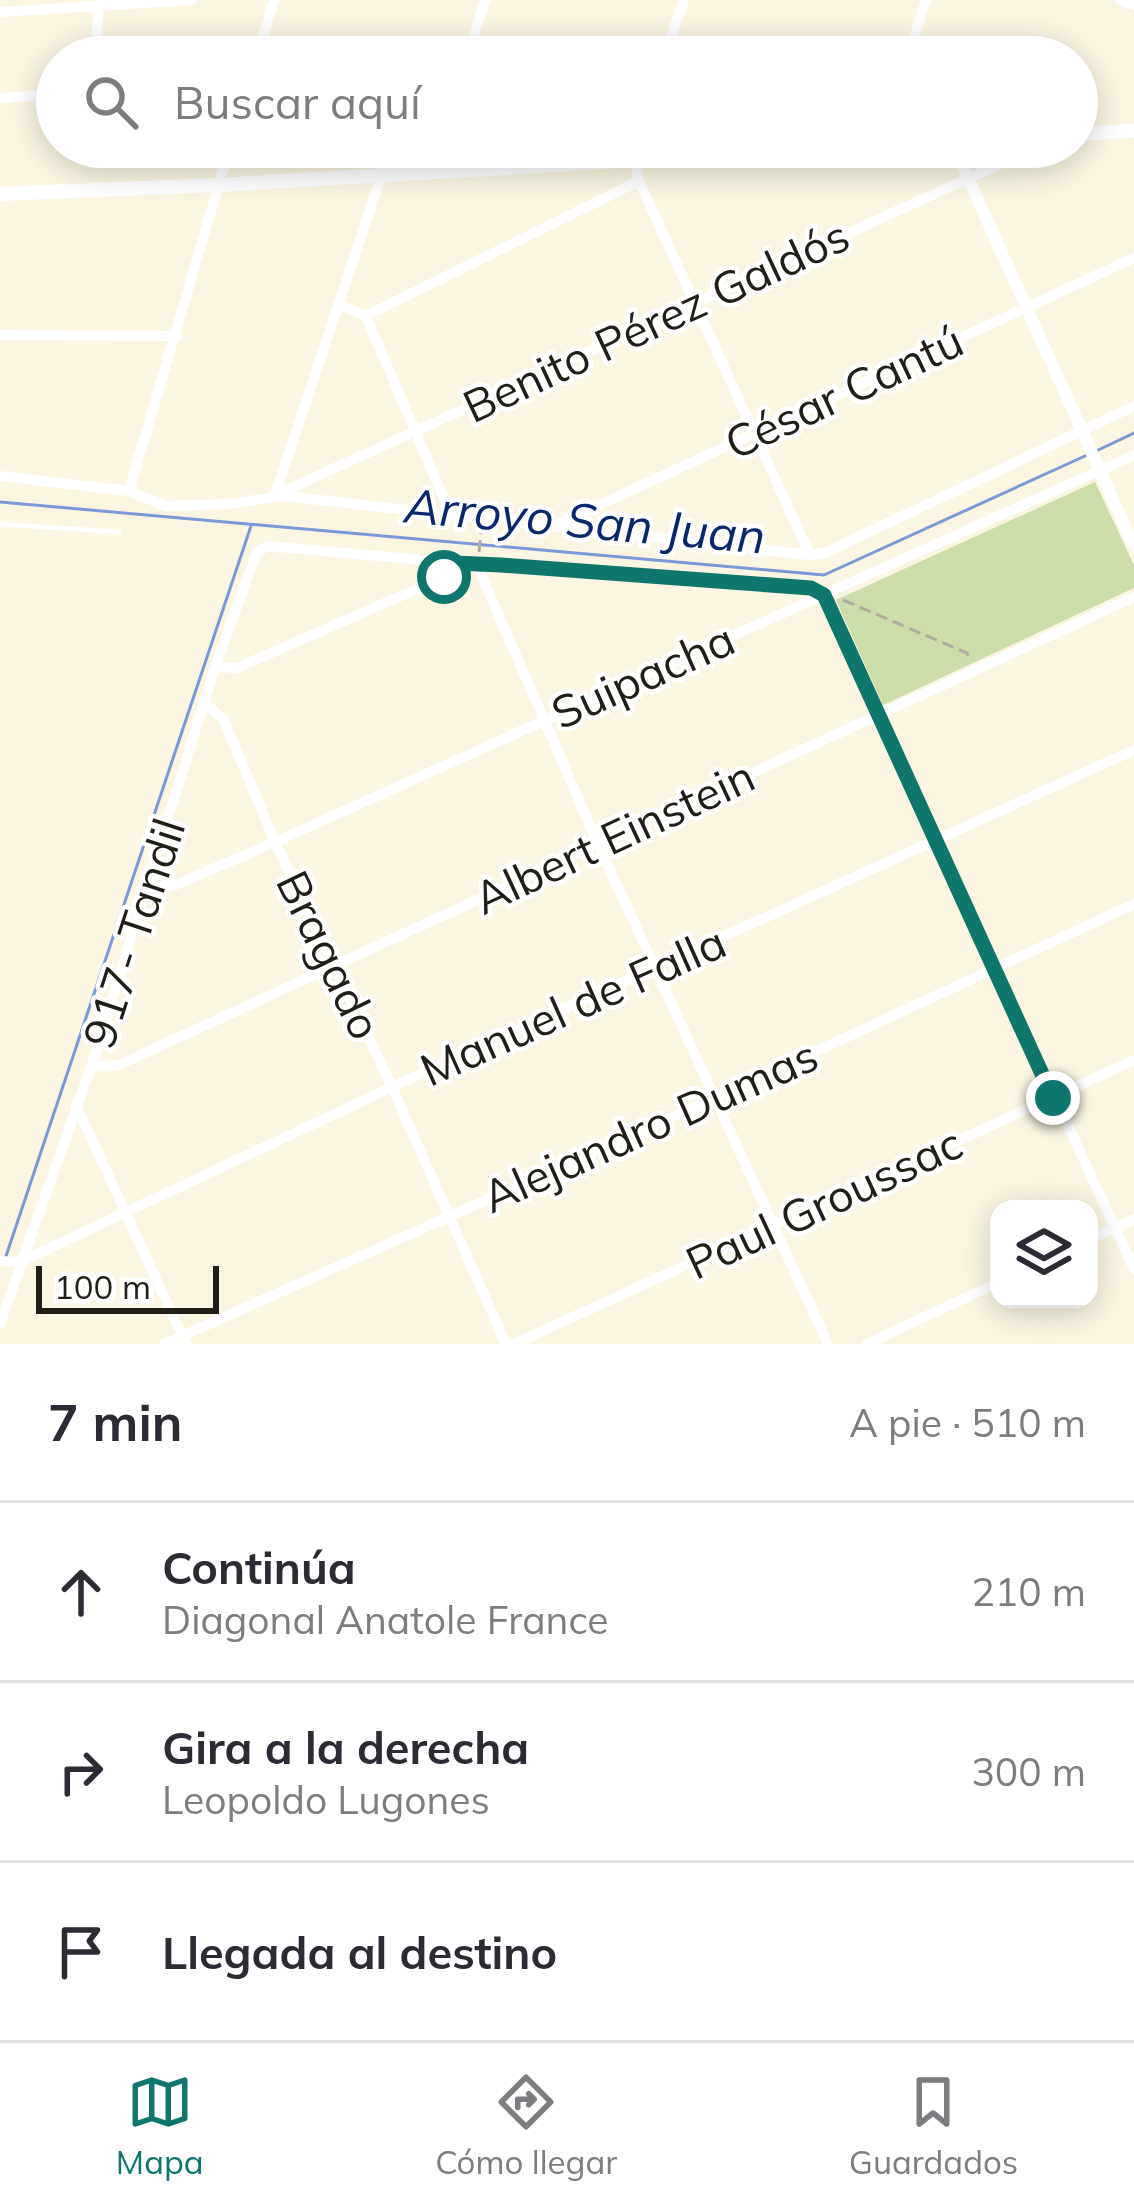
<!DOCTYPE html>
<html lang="es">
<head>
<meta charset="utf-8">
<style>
	:root { --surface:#fff; --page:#f7f7f7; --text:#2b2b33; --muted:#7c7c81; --line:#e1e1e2; --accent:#0f766e }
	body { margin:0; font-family:Mulish,sans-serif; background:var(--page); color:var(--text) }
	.controls { position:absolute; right:36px; bottom:36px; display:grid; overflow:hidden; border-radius:24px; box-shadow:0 6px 30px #0003 }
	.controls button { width:108px; height:108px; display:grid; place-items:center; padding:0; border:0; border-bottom:3px solid var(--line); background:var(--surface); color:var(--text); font:60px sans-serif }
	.scale { position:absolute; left:36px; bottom:30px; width:183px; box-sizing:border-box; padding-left:12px; border:6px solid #201e17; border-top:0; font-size:33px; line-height:42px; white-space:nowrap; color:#201e17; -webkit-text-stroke:9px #fff; paint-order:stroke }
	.stop { position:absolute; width:36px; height:36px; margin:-27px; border:9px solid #0f766e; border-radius:50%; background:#fff }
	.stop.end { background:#0f766e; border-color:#fff; box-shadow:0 3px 12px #0008 }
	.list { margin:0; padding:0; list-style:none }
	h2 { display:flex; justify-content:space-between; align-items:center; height:156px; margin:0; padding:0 48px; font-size:51px }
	h2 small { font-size:39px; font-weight:400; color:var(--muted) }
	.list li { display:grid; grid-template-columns:78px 1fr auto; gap:36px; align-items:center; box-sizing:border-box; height:180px; padding:0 48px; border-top:3px solid var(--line) }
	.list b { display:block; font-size:45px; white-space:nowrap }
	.list p { margin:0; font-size:39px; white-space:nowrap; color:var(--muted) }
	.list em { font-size:39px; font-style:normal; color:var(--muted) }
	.icon { flex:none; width:66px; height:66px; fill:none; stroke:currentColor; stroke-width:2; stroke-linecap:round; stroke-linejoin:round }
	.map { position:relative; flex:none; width:1134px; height:1344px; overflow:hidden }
	.search { position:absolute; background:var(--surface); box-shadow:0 6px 30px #0003; left:36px; right:36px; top:36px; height:132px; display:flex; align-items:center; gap:30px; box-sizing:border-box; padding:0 42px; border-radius:66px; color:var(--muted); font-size:45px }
	.sheet { height:696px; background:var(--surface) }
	nav { display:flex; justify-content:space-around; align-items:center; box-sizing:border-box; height:168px; border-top:3px solid var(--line); background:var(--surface); font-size:33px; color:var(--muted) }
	nav a { display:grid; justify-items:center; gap:6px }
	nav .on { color:var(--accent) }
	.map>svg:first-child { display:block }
	.green { fill:#ccdda9 }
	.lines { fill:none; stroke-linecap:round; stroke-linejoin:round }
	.stream { stroke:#7999d8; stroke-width:3 }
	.path { stroke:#b0ad9d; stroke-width:3; stroke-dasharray:12 6; stroke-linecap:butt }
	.service { stroke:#fff; stroke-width:4.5 }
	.minor { stroke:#fff; stroke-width:10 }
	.tertiary { stroke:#fff; stroke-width:12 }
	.secondary { stroke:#fff; stroke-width:14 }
	.route { stroke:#0f766e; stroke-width:15 }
	.labels { text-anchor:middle; stroke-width:9; stroke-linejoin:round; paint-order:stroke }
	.street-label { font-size:45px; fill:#201e17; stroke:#fff }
	.water-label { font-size:48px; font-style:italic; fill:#08276f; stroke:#fff }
</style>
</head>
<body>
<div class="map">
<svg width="1134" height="1344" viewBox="0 0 1134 1344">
	<rect width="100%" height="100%" fill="#faf6e2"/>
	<polygon class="green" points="1095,482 1134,565 1134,588 883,705 836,600"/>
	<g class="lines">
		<g class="stream">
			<polyline points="1094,452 1134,433"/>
			<polyline points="0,502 824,575 1085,456"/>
			<polyline points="6,1256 251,526"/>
		</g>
		<g class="path">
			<polyline points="479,552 481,532"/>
			<polyline points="843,600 967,653 969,658"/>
		</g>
		<polyline class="service" points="0,524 119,532"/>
		<g class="minor">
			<polyline points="1120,0 1134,5"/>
			<polyline points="0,12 192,0"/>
			<polyline points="95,57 99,0"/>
			<polyline points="257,57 274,0"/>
			<polyline points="467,57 485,0"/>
			<polyline points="664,57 684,0"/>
			<polyline points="908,57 926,0"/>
			<polyline points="0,98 57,94"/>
			<polyline points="429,173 437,147"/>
			<polyline points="639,181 810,555"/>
			<polyline points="340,305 366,316 639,181 635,160 638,147"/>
			<polyline points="366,316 451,515"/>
			<polyline points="0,335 178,336"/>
			<polyline points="0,476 129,491 166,506 231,504 280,496"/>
			<polyline points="129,491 230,147"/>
			<polyline points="278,494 1037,147"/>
			<polyline points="275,495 810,555 825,553 1134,406"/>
			<polyline points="275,495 381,176"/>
			<polyline points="554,526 1134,258"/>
			<polyline points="477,565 598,844 828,1344"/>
			<polyline points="215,667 237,668 444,577 454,563"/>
			<polyline points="205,703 224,720 275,842 392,1087 506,1344"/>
			<polyline points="149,888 178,884 275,842 1134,455"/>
			<polyline points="91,1067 119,1065 1134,597"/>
			<polyline points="76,1105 186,1344"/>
			<polyline points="1089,1240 1134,1219"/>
			<polyline points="0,1261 20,1262 392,1087 1134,750"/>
			<polyline points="0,1324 91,1067 215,667 257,552 268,546 477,565 810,588 824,595 1134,1269"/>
			<polyline points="164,1344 715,1098 1134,904"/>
			<polyline points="514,1344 1134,1060"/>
			<polyline points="867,1344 999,1282"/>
		</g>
		<polyline class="tertiary" points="954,147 1134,546"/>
		<g class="secondary">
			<polyline points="1077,134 1134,131"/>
			<polyline points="0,194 218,185 857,147"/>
		</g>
	</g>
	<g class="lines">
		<polyline class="route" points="444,577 454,563 501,565 811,588 824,595 1053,1098"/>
	</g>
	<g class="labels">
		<g class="street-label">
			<text transform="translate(656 321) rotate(-25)" y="16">Benito Pérez Galdós</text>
			<text transform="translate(844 392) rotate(-25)" y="16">César Cantú</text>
			<text transform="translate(643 676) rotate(-24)" y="16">Suipacha</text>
			<text transform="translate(614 837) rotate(-25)" y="16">Albert Einstein</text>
			<text transform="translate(134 933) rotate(-72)" y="16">917- Tandil</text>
			<text transform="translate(329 955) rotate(64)" y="16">Bragado</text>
			<text transform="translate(573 1006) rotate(-24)" y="16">Manuel de Falla</text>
			<text transform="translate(650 1126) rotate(-24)" y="16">Alejandro Dumas</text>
			<text transform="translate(824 1203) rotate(-25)" y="16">Paul Groussac</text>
		</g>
		<g class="water-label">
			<text transform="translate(585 521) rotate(5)" y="17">Arroyo San Juan</text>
		</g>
	</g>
</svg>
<div class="controls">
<button><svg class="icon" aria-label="layers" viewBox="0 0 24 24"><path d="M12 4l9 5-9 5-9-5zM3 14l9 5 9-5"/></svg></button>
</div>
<div class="scale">100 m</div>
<div class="stop" style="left:444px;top:577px"></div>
<div class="stop end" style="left:1053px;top:1098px"></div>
<div class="search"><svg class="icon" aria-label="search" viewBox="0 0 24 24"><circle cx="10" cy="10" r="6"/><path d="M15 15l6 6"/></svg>Buscar aquí</div>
</div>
<section class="sheet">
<h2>7 min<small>A pie · 510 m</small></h2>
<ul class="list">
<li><svg class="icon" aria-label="ahead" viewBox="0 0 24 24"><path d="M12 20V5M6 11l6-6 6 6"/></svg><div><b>Continúa</b><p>Diagonal Anatole France</p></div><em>210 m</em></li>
<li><svg class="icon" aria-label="right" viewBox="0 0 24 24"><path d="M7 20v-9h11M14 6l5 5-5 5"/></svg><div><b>Gira a la derecha</b><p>Leopoldo Lugones</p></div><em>300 m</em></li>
<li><svg class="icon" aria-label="arrive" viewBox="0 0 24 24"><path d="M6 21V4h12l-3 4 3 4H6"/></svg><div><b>Llegada al destino</b></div></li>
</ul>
</section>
<nav>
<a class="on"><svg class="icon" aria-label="map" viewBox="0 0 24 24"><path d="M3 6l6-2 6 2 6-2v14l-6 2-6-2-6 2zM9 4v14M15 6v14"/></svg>Mapa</a>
<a><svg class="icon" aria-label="directions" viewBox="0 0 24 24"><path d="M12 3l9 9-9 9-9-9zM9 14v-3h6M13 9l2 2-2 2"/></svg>Cómo llegar</a>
<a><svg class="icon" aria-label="saved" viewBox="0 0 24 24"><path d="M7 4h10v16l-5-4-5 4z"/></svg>Guardados</a>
</nav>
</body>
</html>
